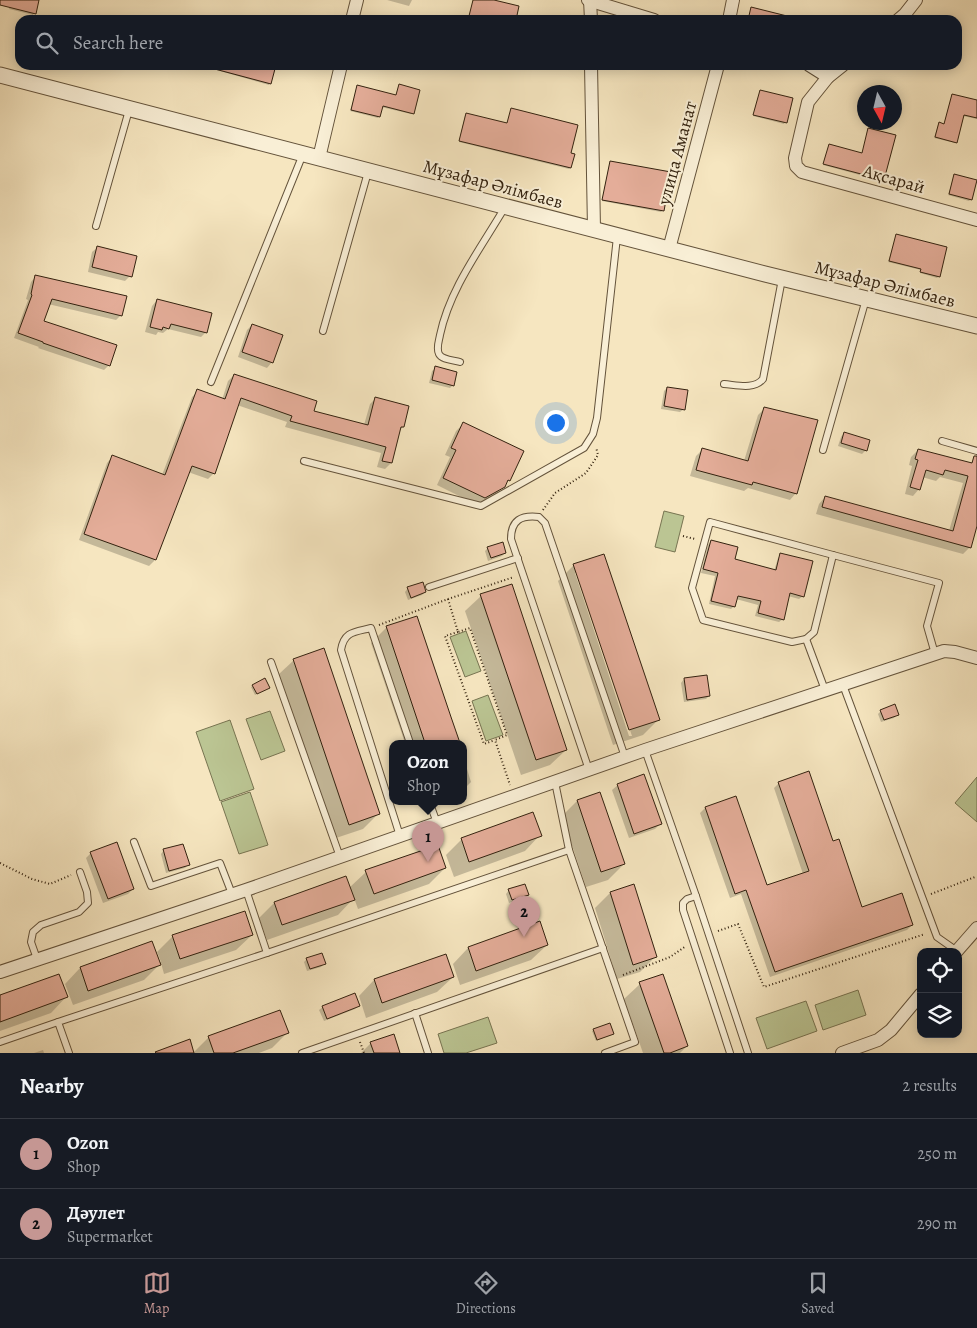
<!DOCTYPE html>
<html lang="en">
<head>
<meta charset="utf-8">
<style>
	:root { --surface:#171b24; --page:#242831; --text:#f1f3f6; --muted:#9ea1a6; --line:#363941; --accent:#c59692 }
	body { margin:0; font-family:Alegreya,serif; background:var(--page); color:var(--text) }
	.controls { position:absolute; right:15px; bottom:15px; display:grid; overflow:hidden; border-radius:10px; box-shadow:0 2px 12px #0003 }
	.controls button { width:45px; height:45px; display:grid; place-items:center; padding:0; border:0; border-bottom:1px solid var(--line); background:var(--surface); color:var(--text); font:25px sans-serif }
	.compass { position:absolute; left:857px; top:85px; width:45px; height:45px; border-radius:50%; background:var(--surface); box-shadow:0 2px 12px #0003; rotate:172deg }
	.you { position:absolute; left:555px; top:422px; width:18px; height:18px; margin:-12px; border:4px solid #fff; border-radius:50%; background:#1a73e8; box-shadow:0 0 0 8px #1a73e833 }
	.badge { display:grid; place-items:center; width:32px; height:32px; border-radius:50%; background:var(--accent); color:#111; font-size:16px; font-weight:700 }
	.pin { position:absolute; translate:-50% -41px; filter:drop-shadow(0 1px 2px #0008) }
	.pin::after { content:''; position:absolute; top:26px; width:18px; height:15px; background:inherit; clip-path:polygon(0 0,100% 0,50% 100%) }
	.popup { position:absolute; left:389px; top:740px; width:78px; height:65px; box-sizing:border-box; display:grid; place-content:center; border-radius:10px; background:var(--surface); filter:drop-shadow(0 1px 4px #0005); font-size:16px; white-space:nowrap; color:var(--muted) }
	.popup b { font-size:19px; color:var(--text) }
	.popup::after { content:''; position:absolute; left:50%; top:100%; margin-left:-10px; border:10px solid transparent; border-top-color:var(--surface) }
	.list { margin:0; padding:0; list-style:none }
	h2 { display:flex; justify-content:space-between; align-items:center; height:65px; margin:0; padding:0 20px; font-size:21px }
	h2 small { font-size:16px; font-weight:400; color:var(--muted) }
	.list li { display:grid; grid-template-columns:32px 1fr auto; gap:15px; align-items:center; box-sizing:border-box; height:70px; padding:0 20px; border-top:1px solid var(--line) }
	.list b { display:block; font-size:19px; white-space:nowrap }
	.list p { margin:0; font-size:16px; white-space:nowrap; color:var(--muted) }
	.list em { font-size:16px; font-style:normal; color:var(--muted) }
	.icon { flex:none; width:28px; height:28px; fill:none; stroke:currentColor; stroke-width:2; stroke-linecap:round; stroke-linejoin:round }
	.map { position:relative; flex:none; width:977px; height:1053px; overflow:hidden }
	.search { position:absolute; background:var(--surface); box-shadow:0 2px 12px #0003; left:15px; right:15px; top:15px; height:55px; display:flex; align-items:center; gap:12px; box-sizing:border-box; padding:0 18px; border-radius:15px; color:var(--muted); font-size:19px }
	.sheet { height:205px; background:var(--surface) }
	nav { display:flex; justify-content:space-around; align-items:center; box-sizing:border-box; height:70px; border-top:1px solid var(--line); background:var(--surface); font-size:14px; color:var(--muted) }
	nav a { display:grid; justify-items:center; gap:2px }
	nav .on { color:var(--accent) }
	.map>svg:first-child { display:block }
	.green { fill:#bbc593; stroke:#777451 }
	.shadow { fill:#0003; fill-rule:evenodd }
	.building { fill:#e4ad99; stroke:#33220f }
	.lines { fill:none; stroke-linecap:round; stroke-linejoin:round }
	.service-casing { stroke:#64533b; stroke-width:8 }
	.minor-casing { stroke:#64533b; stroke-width:14 }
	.tertiary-casing { stroke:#64533b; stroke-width:17 }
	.path { stroke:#33220f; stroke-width:2; stroke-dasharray:1 2.5; stroke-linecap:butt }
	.service { stroke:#f9efd6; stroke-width:6 }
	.minor { stroke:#f9efd6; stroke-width:12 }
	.tertiary { stroke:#f9efd6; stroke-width:15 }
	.labels { text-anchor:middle; stroke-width:4; stroke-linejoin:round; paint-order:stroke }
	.street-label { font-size:18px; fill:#33220f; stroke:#f9efd6 }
</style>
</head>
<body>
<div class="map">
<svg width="977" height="1053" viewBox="0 0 977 1053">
	<rect width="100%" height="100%" fill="#f6e6c0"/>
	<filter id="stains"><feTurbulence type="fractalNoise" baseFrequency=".004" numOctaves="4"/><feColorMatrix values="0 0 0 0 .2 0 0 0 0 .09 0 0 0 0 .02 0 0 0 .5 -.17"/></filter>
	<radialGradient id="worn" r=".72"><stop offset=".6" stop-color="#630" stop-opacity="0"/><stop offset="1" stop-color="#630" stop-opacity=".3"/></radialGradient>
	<g class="green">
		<polygon points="664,511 684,516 675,552 655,547"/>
		<polygon points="466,631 481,671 465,677 450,637"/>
		<polygon points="488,695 503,735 486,741 472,701"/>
		<polygon points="270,711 285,751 261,760 246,719"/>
		<polygon points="230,720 254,789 220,801 196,732"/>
		<polygon points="977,777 977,822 955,803"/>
		<polygon points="250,792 268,845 239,854 221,802"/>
		<polygon points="858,990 866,1015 823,1030 815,1005"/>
		<polygon points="806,1001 817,1031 767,1049 756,1018"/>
		<polygon points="488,1017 497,1043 466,1053 444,1053 438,1034"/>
	</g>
	<g class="shadow">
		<polygon points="11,0 38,0 34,13 33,15 9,9"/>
		<polygon points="387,0 412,0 409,6"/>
		<polygon points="74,16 91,20 73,20"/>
		<polygon points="546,17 558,20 545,20"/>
		<polygon points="199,65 273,65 269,85"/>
		<polygon points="358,86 395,96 399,86 412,113 411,114 381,107 378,118 350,111"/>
		<polygon points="760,91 792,99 784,124 753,116"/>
		<polygon points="952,95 977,102 977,119 963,116 955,143 934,138 938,125 944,125"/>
		<polygon points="511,109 569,154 570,168 569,169 459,142 465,115 507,124"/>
		<polygon points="894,136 882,181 823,165 829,146 862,154"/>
		<polygon points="610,162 663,210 661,212 602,201"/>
		<polygon points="954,176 971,199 969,201 948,195"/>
		<polygon points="896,236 938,277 937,278 920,273 921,270 888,262"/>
		<polygon points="98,247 130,276 125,281 88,272 92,252"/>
		<polygon points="36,276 121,315 116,320 48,304 42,321 109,365 104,370 38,348 39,347 14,338 28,300 26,299 31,282"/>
		<polygon points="157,300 206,332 201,337 168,329 163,333 158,332 156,335 145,332 152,306"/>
		<polygon points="252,325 272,362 267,368 238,357 247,330"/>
		<polygon points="436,368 453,385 450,388 429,383 432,371"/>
		<polygon points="234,375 312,412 364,425 370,404 376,398 403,427 399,430 391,463 385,469 377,467 381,453 285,427 287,422 237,405 214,473 208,479 188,472 155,560 149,566 79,540 107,463 112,457 162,475 192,397 198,391 222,400 228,381"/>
		<polygon points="667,388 684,409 680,412 661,409 664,391"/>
		<polygon points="764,409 796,493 790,500 748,488 744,491 690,476 696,456 702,450 744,461 758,415"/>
		<polygon points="463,424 509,480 496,494 477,505 437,485 450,457 445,455 456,431"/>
		<polygon points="844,433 866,450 862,454 838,446 841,437"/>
		<polygon points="918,450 977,466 977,522 970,547 963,554 816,514 819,504 825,497 949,531 963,483 940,477 936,481 922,477 919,489 913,496 905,494 912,466 909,465 911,457"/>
		<polygon points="711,541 734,560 774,571 778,558 781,555 803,596 799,599 788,596 783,619 779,622 755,616 758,605 736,599 734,606 731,609 709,604 715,576 701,573 708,545"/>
		<polygon points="488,548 505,553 502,556 488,561 485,551"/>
		<path d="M574,565L659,719L643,735L613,745L558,581ZM575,573H577L632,736H629Z"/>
		<polygon points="408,588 425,592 422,595 408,600 405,592"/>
		<polygon points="481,596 566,750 550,765 521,775 465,611"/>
		<polygon points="416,618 459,743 405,743 371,643 387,627"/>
		<polygon points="294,660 378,814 363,829 333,839 278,675"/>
		<polygon points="706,676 709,696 706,699 684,702 681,683 684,679"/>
		<polygon points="253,686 267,689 255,695 251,687"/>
		<polygon points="881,711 898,714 894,718 881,722 878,714"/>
		<polygon points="463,756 471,782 463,790"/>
		<polygon points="779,783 833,843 862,908 912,925 907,930 770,977 741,894 730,898 700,813 705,808 766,887 803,874 774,788"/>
		<polygon points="618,785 660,824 655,829 629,838 612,790"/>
		<polygon points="600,793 624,864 608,880 586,887 562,816 577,801"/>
		<polygon points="424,801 445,801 426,807"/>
		<polygon points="540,835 525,851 454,877 446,855 462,839"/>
		<polygon points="164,850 188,865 185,868 166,873 161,854"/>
		<polygon points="91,853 133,889 128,894 103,903 86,858"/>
		<polygon points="445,868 429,884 358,909 354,898 338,915 267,940 259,918 274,903 349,888 366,872"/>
		<polygon points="509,890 527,894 524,897 509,903 506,894"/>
		<polygon points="610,893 655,957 640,972 617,979 595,908"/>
		<polygon points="539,923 547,945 531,960 460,985 453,964 468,948"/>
		<polygon points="252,935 236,950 164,974 161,963 144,980 73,1005 65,984 80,968 161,962 157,952 173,936"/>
		<polygon points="445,955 453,977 437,992 366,1018 359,996 374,980"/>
		<polygon points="307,959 324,964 321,967 307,971 304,962"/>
		<polygon points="640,984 687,1046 680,1053 643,1053 624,999"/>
		<polygon points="0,996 66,997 51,1013 0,1031"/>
		<polygon points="358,1006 355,1009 324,1021 319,1010 323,1007"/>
		<polygon points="594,1030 612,1034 596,1041 592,1031"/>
		<polygon points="287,1033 272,1048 259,1053 155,1053 189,1041 193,1053 209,1037"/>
		<polygon points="393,1036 399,1053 361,1053 371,1043"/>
		<polygon points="43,1050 44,1053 34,1053"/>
	</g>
	<g class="building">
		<polygon points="0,0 39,0 36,14 0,5"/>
		<polygon points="473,0 494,0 519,6 516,20 468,20"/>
		<polygon points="751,7 791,17 790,20 748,20"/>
		<polygon points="212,65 276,65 271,84 211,68"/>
		<polygon points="399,84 420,90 414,114 383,106 380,117 351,110 357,85 396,95"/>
		<polygon points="760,90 793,98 787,123 753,115"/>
		<polygon points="952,94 977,100 977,118 964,115 957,143 935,137 939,122 944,124"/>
		<polygon points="511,108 578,125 571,153 575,154 571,168 459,141 466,113 507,123"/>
		<polygon points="868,128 896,135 884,180 823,164 829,144 862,153"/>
		<polygon points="610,161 671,172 664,211 602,200"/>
		<polygon points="954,174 977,180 972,200 949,194"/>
		<polygon points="896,234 947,247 940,277 920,272 921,269 889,261"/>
		<polygon points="97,246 137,256 132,277 92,267"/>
		<polygon points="35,275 127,296 122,316 52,299 44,321 117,345 110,366 43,343 43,342 18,333 32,295 31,294"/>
		<polygon points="157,299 212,313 207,333 171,324 169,329 163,327 162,330 150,327"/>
		<polygon points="252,324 283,335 273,363 242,352"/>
		<polygon points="435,366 457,372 454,386 432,380"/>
		<polygon points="234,374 317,401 314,411 368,425 375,397 409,406 404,427 401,427 392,463 382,461 386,447 290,421 292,416 241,398 215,474 192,466 156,560 84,534 112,455 165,475 197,389 225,399"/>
		<polygon points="667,387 688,390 685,410 664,406"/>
		<polygon points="764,407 818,420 797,494 753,482 752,485 696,470 702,448 748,461"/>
		<polygon points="463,422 524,451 510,481 508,480 505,487 485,498 443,478 456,450 451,448"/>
		<polygon points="844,432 870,440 867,451 841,443"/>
		<polygon points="918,449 972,463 974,456 977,456 977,526 971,548 822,507 825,496 953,531 968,476 945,470 943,475 926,470 920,490 910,487 918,460 915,459"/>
		<polygon points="711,540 738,547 735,559 776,570 780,553 813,561 804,597 790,593 784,620 758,613 761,601 738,596 735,607 711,601 718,573 703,569"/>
		<polygon points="503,542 506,553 491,558 487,547"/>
		<polygon points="604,554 660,720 629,730 573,564"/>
		<polygon points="423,582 426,592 411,598 407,587"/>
		<polygon points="512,584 567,750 536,760 480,594"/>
		<polygon points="417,616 451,717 460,743 425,743 386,626"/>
		<polygon points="324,648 380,814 349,825 293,659"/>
		<polygon points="707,675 710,696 687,700 684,678"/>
		<polygon points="265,678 270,688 257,694 252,685"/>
		<polygon points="895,704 899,715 884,720 880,710"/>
		<polygon points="809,771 833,841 839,839 862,907 902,893 913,925 775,972 746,890 735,894 705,807 736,796 767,885 809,871 778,782"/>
		<polygon points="644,774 662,824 634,834 617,784"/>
		<polygon points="600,792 625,864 601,872 577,800"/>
		<polygon points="533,812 542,836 469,862 461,838"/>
		<polygon points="117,842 134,889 108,899 90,852"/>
		<polygon points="183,844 190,865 169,871 163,849"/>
		<polygon points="438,845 446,868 374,894 365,870"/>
		<polygon points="346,876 355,900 282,925 274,902"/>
		<polygon points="525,884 529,895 512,900 508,889"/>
		<polygon points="634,884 657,957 633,965 610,892"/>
		<polygon points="245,911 253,935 180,959 172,935"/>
		<polygon points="540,921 548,945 476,971 468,947"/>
		<polygon points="152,941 161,965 88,991 80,967"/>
		<polygon points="322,953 326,964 310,969 306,958"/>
		<polygon points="446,954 454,977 382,1003 374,979"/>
		<polygon points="59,974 68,997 0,1022 0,995"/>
		<polygon points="663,974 688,1046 670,1053 664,1053 639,982"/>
		<polygon points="355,993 360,1006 327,1019 322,1006"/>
		<polygon points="280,1010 289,1033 233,1053 214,1053 208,1036"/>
		<polygon points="610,1023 614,1034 597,1040 593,1029"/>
		<polygon points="394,1034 400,1053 374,1053 370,1042"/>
		<polygon points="190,1039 194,1053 156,1053 155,1052"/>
	</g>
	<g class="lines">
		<g class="service-casing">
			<g id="service">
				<polyline points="96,226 129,110"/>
				<polyline points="323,331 368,172"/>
				<path d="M460,362C454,360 442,360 439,354C436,348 439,341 440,335C450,288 481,248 505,207"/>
				<polyline points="211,382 303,154"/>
				<path d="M724,384C737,385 754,390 763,379L782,279"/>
				<polyline points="942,441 977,451"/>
				<polyline points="823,450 866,299"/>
				<polyline points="304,461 481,506 584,448 593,434 597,418 617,237"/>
				<polygon points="710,522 833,555 814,632 806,639 792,642 703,620 692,588"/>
				<polyline points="833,555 939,583 927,626 935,654"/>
				<polyline points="429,587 518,558"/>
				<polyline points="806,639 825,690"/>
				<polyline points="271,662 340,857"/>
				<polyline points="843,685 937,937 957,951"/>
				<polyline points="645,750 696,896 748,1053"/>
				<path d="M589,770L511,539C511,520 521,515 539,517L545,523L625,757"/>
				<polyline points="555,782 569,850 635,1042 605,1053"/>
				<polyline points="429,801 437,823"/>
				<path d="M400,836L341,650C344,631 355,632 371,628L410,743"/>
				<polyline points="134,842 151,886 220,863 232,894"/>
				<polyline points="246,890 267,953"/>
				<polyline points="696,896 687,899 683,903 683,910 730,1053"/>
				<polyline points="37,959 31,942 33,932 41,925 79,912 88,903 87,892 80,872"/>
				<polyline points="415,1013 428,1053"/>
				<polyline points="0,1042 58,1022"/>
				<polyline points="69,1053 58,1022 267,953 569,850"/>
				<polyline points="302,1053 603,948"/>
			</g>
		</g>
		<g class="minor-casing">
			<g id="minor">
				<polyline points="588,0 654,20"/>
				<polyline points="590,0 591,20"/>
				<polyline points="352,20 357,0"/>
				<polyline points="729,20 733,0"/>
				<polyline points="898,20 905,14 916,0"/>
				<polyline points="591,65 594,229"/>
				<polyline points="809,65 828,77"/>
				<polyline points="843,65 828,77 808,102 795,158 796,166 802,172 977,220"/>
				<polyline points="319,158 341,65"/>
				<polyline points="669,249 718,65"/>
				<polyline points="956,952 977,928"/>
				<polyline points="0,972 246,890 645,750 944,651 955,652 977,658"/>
				<polyline points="842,1053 878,1040 891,1030 921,994"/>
			</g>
		</g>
		<g class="tertiary-casing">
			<polyline id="tertiary" points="0,75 765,274 977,326"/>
		</g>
		<g class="path">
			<polyline points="543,510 555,493 586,473 598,455 596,447"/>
			<polyline points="683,536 695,539"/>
			<polyline points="448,599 458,632 470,628 507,735 495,740 510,785"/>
			<polyline points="379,625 448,599 514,577"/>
			<polyline points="458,632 445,636 484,744 495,740"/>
			<polyline points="0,863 32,879 50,884 71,875"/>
			<polyline points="931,894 975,877"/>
			<polyline points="718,931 738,924 764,987 925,934"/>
			<polyline points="623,975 670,957 686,946"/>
			<polyline points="360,1042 364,1053"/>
		</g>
		<use href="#service" class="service"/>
		<use href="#minor" class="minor"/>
		<use href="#tertiary" class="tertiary"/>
	</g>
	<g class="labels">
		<g class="street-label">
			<text transform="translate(677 153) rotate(-75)" y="6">улица Аманат</text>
			<text transform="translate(894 179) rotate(16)" y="6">Ақсарай</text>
			<text transform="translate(493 184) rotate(15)" y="6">Мұзафар Әлімбаев</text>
			<text transform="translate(885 284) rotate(14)" y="6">Мұзафар Әлімбаев</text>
		</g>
	</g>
	<rect width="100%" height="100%" filter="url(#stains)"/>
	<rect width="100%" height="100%" fill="url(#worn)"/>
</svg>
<div class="controls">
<button><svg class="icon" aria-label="locate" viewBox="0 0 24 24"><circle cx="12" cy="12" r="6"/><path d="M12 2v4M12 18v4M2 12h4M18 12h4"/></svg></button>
<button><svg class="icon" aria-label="layers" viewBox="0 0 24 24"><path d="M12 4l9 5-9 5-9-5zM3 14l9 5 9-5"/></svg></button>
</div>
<svg class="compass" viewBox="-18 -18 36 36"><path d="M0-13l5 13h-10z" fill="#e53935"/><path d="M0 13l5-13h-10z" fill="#9ea1a6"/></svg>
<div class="you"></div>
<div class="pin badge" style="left:428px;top:862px">1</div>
<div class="popup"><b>Ozon</b>Shop</div>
<div class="pin badge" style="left:524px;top:937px">2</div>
<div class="search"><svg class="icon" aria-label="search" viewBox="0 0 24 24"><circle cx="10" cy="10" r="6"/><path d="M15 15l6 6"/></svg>Search here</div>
</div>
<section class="sheet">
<h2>Nearby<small>2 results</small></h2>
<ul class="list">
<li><span class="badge">1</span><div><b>Ozon</b><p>Shop</p></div><em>250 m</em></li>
<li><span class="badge">2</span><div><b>Дәулет</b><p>Supermarket</p></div><em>290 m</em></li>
</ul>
</section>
<nav>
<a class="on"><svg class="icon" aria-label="map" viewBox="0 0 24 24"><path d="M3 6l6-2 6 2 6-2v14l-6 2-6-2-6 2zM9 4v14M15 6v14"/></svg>Map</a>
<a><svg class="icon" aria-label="directions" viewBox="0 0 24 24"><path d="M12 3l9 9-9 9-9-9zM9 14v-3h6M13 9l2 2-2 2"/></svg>Directions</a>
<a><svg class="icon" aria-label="saved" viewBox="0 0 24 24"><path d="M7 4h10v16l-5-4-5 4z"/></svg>Saved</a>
</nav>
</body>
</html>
